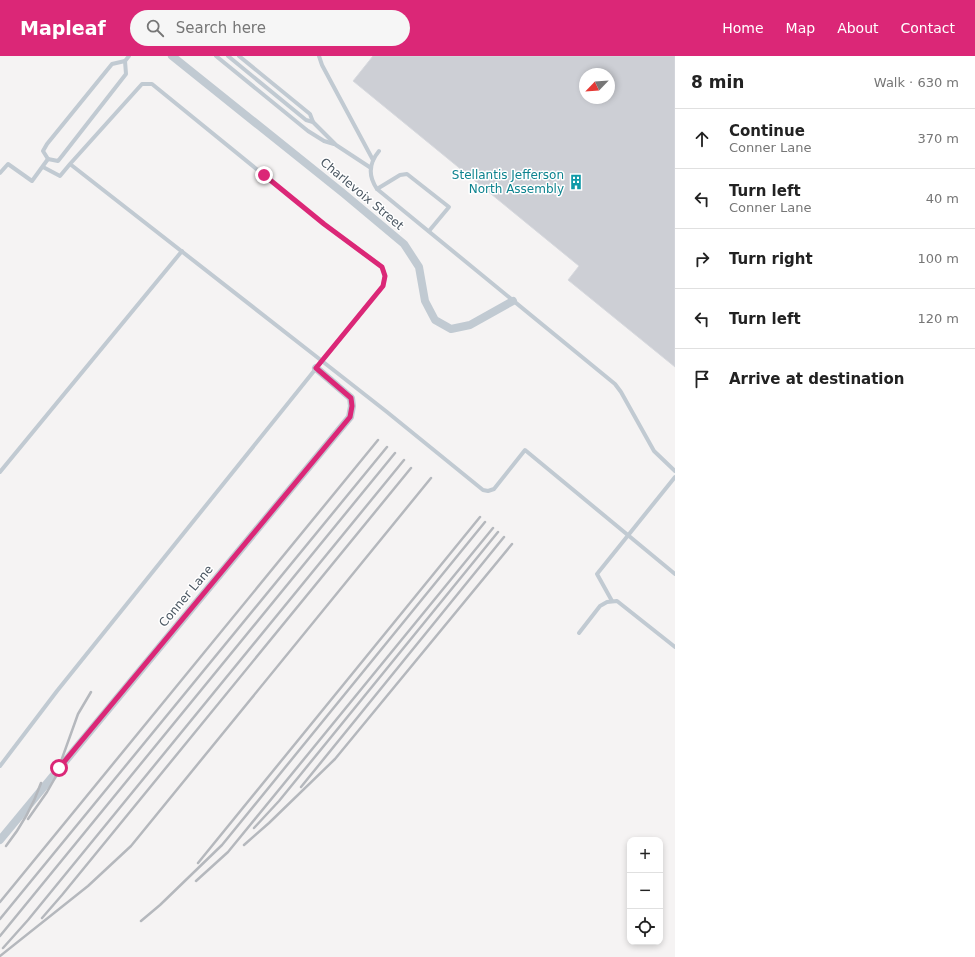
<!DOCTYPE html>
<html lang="en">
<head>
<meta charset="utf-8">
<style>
	:root { --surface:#fff; --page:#f6f6f6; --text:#222; --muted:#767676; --line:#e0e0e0; --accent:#db2777 }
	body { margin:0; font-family:"DejaVu Sans",sans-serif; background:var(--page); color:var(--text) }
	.controls { position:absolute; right:12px; bottom:12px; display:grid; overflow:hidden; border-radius:8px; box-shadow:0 2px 6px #0003 }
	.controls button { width:36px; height:36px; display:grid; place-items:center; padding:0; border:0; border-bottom:1px solid var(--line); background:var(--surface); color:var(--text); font:20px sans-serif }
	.compass { position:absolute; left:579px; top:12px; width:36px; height:36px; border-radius:50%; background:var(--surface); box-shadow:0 2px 6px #0003; rotate:245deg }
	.stop { position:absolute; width:12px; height:12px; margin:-9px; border:3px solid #db2777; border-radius:50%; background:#fff }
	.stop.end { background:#db2777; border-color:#fff; box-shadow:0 1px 4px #0008 }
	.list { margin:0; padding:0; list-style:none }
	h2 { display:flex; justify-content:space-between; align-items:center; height:52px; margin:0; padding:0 16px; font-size:17px }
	h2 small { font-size:13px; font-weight:400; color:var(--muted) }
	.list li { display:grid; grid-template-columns:26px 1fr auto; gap:12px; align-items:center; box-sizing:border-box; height:60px; padding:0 16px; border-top:1px solid var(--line) }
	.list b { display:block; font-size:15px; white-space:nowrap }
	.list p { margin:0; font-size:13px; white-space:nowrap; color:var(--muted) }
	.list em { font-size:13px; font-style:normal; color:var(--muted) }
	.icon { flex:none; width:22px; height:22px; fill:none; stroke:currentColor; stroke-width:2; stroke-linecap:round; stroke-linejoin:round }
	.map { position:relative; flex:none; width:675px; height:901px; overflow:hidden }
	header { display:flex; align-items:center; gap:24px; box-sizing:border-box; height:56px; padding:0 20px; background:var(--accent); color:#fff }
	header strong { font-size:19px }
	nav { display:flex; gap:22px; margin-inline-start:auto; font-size:14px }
	.search { width:280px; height:36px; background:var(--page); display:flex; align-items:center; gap:10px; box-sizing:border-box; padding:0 14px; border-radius:22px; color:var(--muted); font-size:15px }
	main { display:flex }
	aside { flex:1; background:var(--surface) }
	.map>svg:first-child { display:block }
	.building { fill:#cdcfd5; stroke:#d7d9de; fill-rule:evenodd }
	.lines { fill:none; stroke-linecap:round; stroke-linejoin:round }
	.lane { stroke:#c1cad2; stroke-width:4 }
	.street { stroke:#c1cad2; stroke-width:8 }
	.rail { stroke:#b5b8bd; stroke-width:2.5 }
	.route { stroke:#db2777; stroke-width:5 }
	.labels { text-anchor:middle; stroke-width:3; stroke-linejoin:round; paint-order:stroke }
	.culture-label { font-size:12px; fill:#0d838f; stroke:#fff; text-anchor:end }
	.street-label { font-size:12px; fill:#4a5661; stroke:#fff }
</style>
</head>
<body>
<header>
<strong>Mapleaf</strong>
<div class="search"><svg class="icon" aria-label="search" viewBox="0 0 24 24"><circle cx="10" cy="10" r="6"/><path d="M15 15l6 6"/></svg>Search here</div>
<nav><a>Home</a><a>Map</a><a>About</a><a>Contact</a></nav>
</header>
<main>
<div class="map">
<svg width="675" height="901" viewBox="0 0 675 901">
	<rect width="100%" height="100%" fill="#f5f3f3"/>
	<path class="building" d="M373,0H675V311L568,224L579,210L353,25ZM585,18H609V42H585Z"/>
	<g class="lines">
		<g class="lane">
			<polyline points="216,0 308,75 324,85 334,88"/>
			<polyline points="228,0 306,64 313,66 336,89 371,112"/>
			<polyline points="239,0 310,58 313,66"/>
			<polyline points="319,0 322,9 373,104"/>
			<path d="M379,95C369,107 368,120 377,133L615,328L621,336L654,395L675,415"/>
			<polyline points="48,103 43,95 47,88 112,8 125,5 129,0"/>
			<polyline points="48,103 58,105 62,100 126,18 125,5"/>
			<polyline points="43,111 60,120 70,108 142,28 152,28 324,168 382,211 385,220 383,230 322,305 70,108"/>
			<polyline points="0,117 8,108 32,125 48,103"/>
			<polyline points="377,133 400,119 407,118 449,151 429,175"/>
			<polyline points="0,416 182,195"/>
			<polyline points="612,545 597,518 675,421"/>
			<polyline points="579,577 600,550 607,546 617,545 675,591"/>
			<polyline points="0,710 57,635 322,305 387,356 483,434 488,435 494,433 525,394 675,518"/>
		</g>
		<g class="street">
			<polyline points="172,0 343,137 404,188 419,211 425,245 435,264 451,273 470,269 513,245"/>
			<polyline points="0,784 350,361 352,350 351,342 316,312"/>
		</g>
		<g class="rail">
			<polyline points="301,731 504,481"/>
			<polyline points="28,763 47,736 55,722 78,658 91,636"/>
			<polyline points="254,772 279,745 498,476"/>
			<polyline points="244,789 269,767 335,703 512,488"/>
			<path d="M6,790C21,771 33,750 41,727"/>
			<polyline points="198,807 480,461"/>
			<polyline points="196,825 228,796 493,472"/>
			<polyline points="0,846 378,384"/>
			<polyline points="42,862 62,839 411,412"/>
			<polyline points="0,863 387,391"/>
			<polyline points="141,865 160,849 222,789 485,466"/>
			<polyline points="0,880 395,397"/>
			<polyline points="3,892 28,864 404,404"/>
			<polyline points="0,900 88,830 131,790 431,422"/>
		</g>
	</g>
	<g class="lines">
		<polyline class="route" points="59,712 350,361 352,350 351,342 316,312 383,230 385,220 382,211 324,168 264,119"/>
	</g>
	<defs>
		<g id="building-bare" transform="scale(1.2)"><path d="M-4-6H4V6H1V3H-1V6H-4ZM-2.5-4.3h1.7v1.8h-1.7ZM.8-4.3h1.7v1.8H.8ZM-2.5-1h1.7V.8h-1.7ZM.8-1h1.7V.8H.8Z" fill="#0f9aa8" stroke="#fff" stroke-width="2.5" paint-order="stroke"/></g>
	</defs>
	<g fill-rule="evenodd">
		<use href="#building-bare" x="576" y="126"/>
	</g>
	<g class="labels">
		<g class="culture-label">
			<text x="564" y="123">Stellantis Jefferson<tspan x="564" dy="14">North Assembly</tspan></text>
		</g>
		<g class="street-label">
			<text transform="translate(362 138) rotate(40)" y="4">Charlevoix Street</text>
			<text transform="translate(186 540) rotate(-50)" y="4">Conner Lane</text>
		</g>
	</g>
</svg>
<div class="controls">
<button>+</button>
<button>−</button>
<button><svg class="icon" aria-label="locate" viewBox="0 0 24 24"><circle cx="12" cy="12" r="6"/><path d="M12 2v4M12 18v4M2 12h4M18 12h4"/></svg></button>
</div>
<svg class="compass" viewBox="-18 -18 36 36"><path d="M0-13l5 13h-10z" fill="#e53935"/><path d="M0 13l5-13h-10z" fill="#767676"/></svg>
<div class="stop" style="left:59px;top:712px"></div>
<div class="stop end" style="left:264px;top:119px"></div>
</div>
<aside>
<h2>8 min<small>Walk · 630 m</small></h2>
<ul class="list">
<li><svg class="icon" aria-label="ahead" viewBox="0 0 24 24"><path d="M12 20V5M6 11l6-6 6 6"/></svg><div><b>Continue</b><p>Conner Lane</p></div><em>370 m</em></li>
<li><svg class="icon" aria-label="left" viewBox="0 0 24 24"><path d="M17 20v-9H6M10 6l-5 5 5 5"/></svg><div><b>Turn left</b><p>Conner Lane</p></div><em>40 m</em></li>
<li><svg class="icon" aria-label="right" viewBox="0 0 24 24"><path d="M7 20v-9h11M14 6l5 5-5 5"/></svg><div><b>Turn right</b></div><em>100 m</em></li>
<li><svg class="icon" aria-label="left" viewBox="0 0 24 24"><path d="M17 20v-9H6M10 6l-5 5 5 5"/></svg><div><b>Turn left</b></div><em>120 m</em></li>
<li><svg class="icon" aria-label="arrive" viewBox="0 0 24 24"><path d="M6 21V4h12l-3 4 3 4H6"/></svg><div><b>Arrive at destination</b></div></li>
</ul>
</aside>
</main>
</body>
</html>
